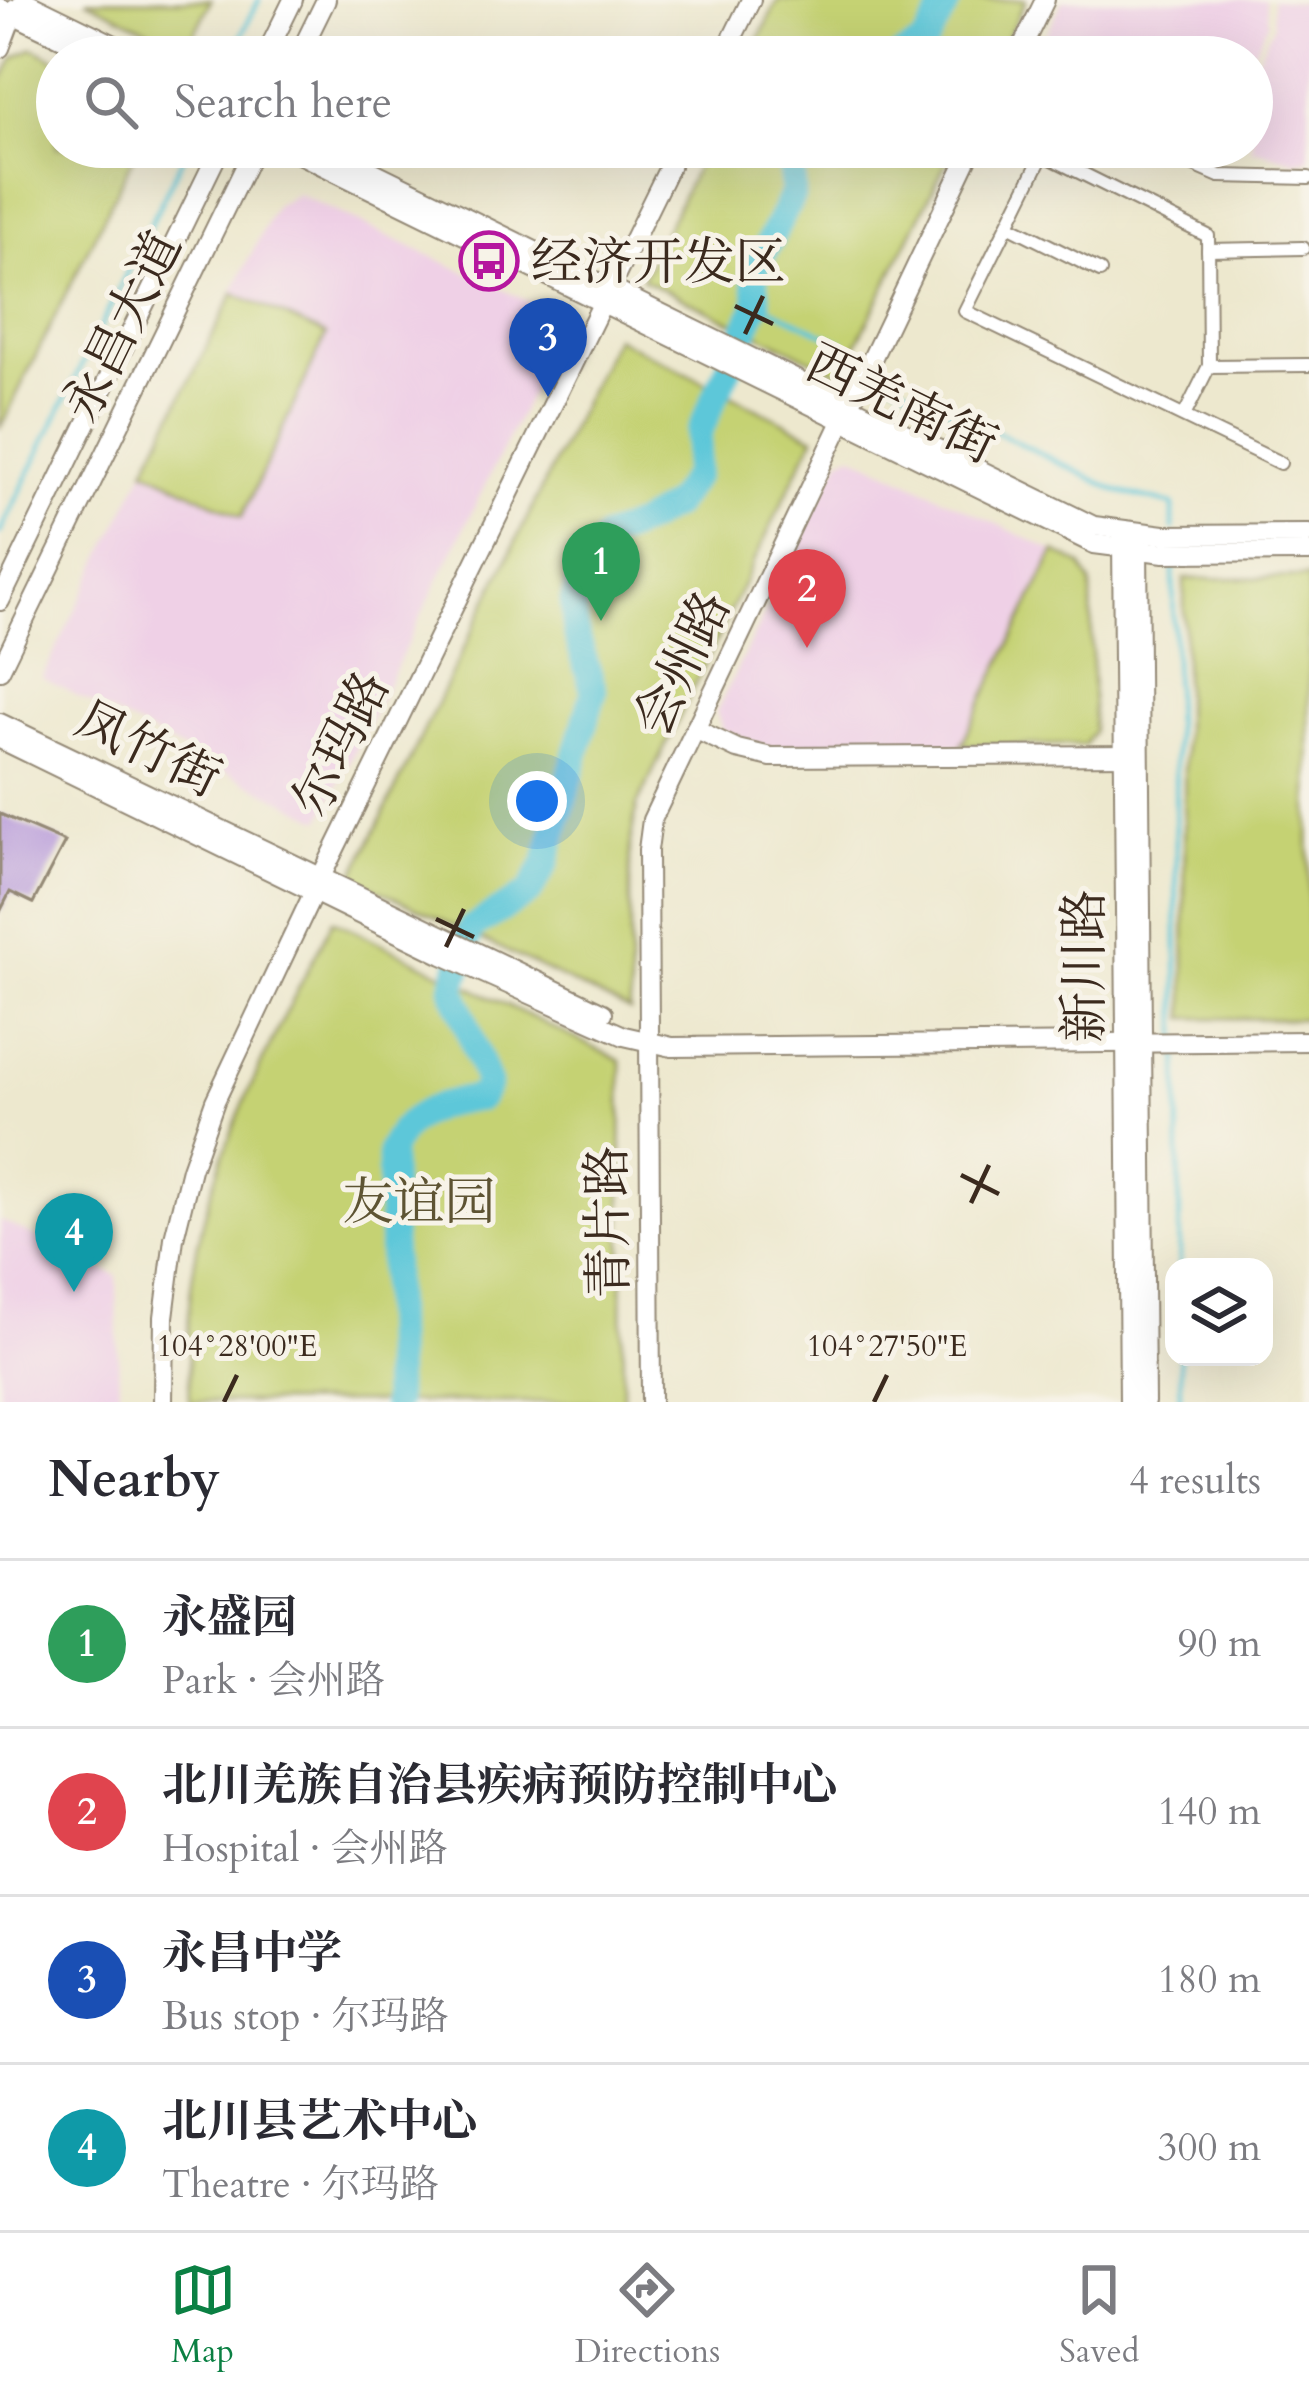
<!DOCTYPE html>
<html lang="en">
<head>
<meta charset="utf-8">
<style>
	:root { --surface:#fff; --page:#f2f2f3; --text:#2b2b33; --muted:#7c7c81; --line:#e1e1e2; --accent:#0b8043 }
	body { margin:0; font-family:Cardo,"Noto Serif SC",serif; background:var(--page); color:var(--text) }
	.controls { position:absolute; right:36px; bottom:36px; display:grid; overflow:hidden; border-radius:24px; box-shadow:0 12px 48px #0002 }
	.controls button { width:108px; height:108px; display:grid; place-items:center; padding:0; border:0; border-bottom:3px solid var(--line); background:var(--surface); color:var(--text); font:60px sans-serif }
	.you { position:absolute; left:537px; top:801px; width:42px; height:42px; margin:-30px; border:9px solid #fff; border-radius:50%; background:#1a73e8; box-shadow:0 0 0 18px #1a73e833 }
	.badge { display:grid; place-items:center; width:78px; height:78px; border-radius:50%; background:var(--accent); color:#fff; font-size:39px; font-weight:700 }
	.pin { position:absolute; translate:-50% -99px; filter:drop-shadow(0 3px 6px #0008) }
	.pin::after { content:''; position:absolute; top:63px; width:42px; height:36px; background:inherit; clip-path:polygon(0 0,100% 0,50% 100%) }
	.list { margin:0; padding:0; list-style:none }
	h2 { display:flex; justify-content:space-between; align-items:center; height:156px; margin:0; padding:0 48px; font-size:51px }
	h2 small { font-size:39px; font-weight:400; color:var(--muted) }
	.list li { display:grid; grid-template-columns:78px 1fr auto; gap:36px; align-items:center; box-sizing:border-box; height:168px; padding:0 48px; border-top:3px solid var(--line) }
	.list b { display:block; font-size:45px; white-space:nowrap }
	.list p { margin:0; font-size:39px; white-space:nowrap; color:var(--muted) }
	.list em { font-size:39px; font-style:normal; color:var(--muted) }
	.icon { flex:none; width:66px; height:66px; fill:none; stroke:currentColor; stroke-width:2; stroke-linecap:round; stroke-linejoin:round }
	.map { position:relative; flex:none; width:1309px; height:1402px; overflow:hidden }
	.search { position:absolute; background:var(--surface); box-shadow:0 12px 48px #0002; left:36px; right:36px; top:36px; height:132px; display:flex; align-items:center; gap:30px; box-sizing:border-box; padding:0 42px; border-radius:66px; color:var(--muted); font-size:45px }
	.sheet { height:828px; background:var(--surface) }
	nav { display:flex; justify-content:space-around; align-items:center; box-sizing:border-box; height:168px; border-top:3px solid var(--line); background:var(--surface); font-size:33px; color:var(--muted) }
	nav a { display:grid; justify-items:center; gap:6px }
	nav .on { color:var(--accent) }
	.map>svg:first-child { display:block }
	.built { fill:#efd0e6 }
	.green { fill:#c5d273; stroke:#807e48; stroke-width:3 }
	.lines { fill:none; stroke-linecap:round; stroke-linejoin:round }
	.stream { stroke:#5dc7d9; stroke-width:4.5 }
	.river { stroke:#5dc7d9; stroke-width:27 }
	.building { fill:#b394d9 }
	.street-casing { stroke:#948976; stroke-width:16 }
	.secondary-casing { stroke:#948976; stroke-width:22 }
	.street { stroke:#fff; stroke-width:12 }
	.secondary { stroke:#fff; stroke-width:18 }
	.ticks { fill:none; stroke:#3b2a1e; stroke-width:4.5 }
	.labels { text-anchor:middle; stroke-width:10; stroke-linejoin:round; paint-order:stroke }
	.poi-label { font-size:51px; fill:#3b2a1e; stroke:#f7f3e8; text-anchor:start }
	.street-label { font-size:51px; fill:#3b2a1e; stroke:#f7f3e8 }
	.park-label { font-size:51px; fill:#5e5433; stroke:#f7f3e8 }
	.ticks-label { font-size:30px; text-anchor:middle; fill:#3b2a1e; stroke:#f7f3e8; stroke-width:10; stroke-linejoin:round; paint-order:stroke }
</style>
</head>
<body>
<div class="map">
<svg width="1309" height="1402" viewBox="0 0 1309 1402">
	<rect width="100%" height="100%" fill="#f7f3e8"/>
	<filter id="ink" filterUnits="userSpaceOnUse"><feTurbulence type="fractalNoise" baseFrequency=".00833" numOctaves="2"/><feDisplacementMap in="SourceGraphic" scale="24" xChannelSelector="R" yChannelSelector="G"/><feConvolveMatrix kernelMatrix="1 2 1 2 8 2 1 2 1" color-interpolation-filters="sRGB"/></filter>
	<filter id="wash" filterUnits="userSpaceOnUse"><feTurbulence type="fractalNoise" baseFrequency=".004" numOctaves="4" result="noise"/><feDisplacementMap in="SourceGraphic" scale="48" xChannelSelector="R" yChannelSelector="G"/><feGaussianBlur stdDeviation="2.7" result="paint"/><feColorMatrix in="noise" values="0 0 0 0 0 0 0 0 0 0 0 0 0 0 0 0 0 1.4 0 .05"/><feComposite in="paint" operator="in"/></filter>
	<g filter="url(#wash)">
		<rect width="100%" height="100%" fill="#ede8ce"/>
		<g class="built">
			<polygon points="1063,0 1265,0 1268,23 1251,57 1035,57"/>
			<polygon points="1272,0 1309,3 1309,159 1296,161 1247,147 1252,147 1252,69 1273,26"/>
			<polygon points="298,194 557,315 559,334 321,820 42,678 275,206"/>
			<polygon points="852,454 1055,552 961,745 767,747 723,730 716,712 841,458"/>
			<polygon points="0,1220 117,1276 119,1402 0,1402"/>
		</g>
		<g class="green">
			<polygon points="86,0 211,0 187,49"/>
			<polygon points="778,0 1026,0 998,57 750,57"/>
			<polygon points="33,48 57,60 57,147 138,147 0,429 0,85 14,57"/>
			<polygon points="706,147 954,147 842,374 642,279"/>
			<polygon points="234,293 326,335 242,517 145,469"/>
			<polygon points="615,337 814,437 637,805 630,844 630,1011 353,877"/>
			<polygon points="1055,552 1081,565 1091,583 1093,732 1084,745 961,745"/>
			<polygon points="1309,577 1309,1019 1185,1018 1184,579"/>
			<path d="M333,920L621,1061L623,1402H190C189,1371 187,1340 189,1309C199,1168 271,1044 333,920Z"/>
		</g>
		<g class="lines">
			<g class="stream">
				<polyline points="231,57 259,0"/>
				<polyline points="758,302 843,343 851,360 862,366"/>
				<polyline points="872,371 1117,491 1173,505 1173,529"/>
				<polyline points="0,533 188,147"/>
				<polyline points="1173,559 1178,1039"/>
				<polyline points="1178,1051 1180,1267"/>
				<polyline points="1180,1357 1181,1402"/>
			</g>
			<g class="river">
				<polyline points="900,57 925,43 949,0"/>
				<path d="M394,1402L390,1151C406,1113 440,1102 480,1098L488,1084L453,988L471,928L529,893L546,863L594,691L576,633L573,601L585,566L606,538L640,525L674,505L695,475L699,433L758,302L754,272L793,194L791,147"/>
			</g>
		</g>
		<g id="blocks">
			<polygon class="building" points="0,814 65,842 33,903 10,892 0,912"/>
		</g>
	</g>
	<g filter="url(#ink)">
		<use href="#blocks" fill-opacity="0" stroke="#948976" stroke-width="3"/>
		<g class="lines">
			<g class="street-casing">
				<g id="street">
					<polyline points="1152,147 1219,176 1309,178"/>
					<polyline points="1008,225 1100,271"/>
					<polyline points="1208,250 1303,248"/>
					<polyline points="1209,366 1309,365"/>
					<polyline points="1184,416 1209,366 1208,236 1043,154 965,311 1280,463"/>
				</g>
			</g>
			<g class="secondary-casing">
				<g id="secondary">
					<polyline points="23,0 139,57"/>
					<polyline points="0,8 102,57"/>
					<polyline points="0,48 15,8"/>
					<polyline points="265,57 293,0"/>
					<polyline points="298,57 326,0"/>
					<polyline points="723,57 751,0"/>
					<polyline points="1017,57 1045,0"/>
					<polyline points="285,147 1094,544 1164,553 1309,552"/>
					<polyline points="323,147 1094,526 1164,535 1309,534"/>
					<polyline points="1122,540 1129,1402"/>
					<polyline points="1138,543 1145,1402"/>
					<polyline points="0,601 221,147"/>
					<polyline points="0,670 255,147"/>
					<polyline points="0,723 603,1013"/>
					<polyline points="695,729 737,749 771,757 1135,755"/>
					<polyline points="0,739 443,955 624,1036 672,1047 1309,1041"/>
					<polyline points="163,1402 164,1317 174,1238 191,1169 215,1101 321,877 679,147"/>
					<polyline points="651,1402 648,850 652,820 973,147"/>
				</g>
			</g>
			<use href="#street" class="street"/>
			<use href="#secondary" class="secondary"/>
		</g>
	</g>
	<path class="ticks" d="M735,306L773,324M745,334L763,296M436,919L474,937M446,947L464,909M961,1175L999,1194M971,1203L989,1165M224,1402L237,1375M874,1402L887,1375"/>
	<defs>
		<g id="bus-ring" transform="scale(3)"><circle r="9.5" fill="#f7f3e8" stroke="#b5179e" stroke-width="1.5"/><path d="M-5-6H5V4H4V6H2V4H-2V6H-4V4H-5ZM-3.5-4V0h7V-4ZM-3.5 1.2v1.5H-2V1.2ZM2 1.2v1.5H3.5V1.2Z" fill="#b5179e"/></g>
	</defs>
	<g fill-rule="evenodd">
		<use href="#bus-ring" x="489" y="261"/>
	</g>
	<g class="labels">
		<g class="poi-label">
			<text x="531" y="279">经济开发区</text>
		</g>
		<g class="street-label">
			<text transform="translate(121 326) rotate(-64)" y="18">永昌大道</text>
			<text transform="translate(902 403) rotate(26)" y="18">西羌南街</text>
			<text transform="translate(681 663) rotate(-64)" y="18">会州路</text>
			<text transform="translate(340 743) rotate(-64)" y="18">尔玛路</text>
			<text transform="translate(149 748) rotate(26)" y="18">凤竹街</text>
			<text transform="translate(1083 966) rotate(-90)" y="18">新川路</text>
			<text transform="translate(607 1222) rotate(-91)" y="18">青片路</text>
		</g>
		<g class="park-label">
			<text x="419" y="1219">友谊园</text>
		</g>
	</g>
	<g class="ticks-label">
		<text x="237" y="1356">104°28'00"E</text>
		<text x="887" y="1356">104°27'50"E</text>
	</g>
</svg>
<div class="controls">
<button><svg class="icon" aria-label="layers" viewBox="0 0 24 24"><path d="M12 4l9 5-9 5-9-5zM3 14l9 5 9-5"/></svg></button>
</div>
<div class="you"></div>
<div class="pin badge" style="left:601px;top:621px;background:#2e9e5b">1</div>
<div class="pin badge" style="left:807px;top:648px;background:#e0444e">2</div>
<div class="pin badge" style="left:548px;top:397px;background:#1a4fb4">3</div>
<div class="pin badge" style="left:74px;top:1292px;background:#0f9aa8">4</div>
<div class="search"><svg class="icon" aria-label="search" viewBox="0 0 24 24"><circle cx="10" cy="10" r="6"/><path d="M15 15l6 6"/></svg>Search here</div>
</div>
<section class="sheet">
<h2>Nearby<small>4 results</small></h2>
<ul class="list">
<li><span class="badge" style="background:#2e9e5b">1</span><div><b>永盛园</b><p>Park · 会州路</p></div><em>90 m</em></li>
<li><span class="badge" style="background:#e0444e">2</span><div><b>北川羌族自治县疾病预防控制中心</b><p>Hospital · 会州路</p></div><em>140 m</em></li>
<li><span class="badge" style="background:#1a4fb4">3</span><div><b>永昌中学</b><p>Bus stop · 尔玛路</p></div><em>180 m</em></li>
<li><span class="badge" style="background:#0f9aa8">4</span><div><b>北川县艺术中心</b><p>Theatre · 尔玛路</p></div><em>300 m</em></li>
</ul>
</section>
<nav>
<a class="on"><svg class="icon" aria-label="map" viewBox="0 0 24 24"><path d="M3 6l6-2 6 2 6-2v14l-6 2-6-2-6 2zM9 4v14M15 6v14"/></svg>Map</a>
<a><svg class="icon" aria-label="directions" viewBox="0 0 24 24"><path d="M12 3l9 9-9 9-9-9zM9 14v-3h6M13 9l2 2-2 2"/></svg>Directions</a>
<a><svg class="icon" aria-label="saved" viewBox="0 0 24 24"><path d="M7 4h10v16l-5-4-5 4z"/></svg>Saved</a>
</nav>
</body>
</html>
